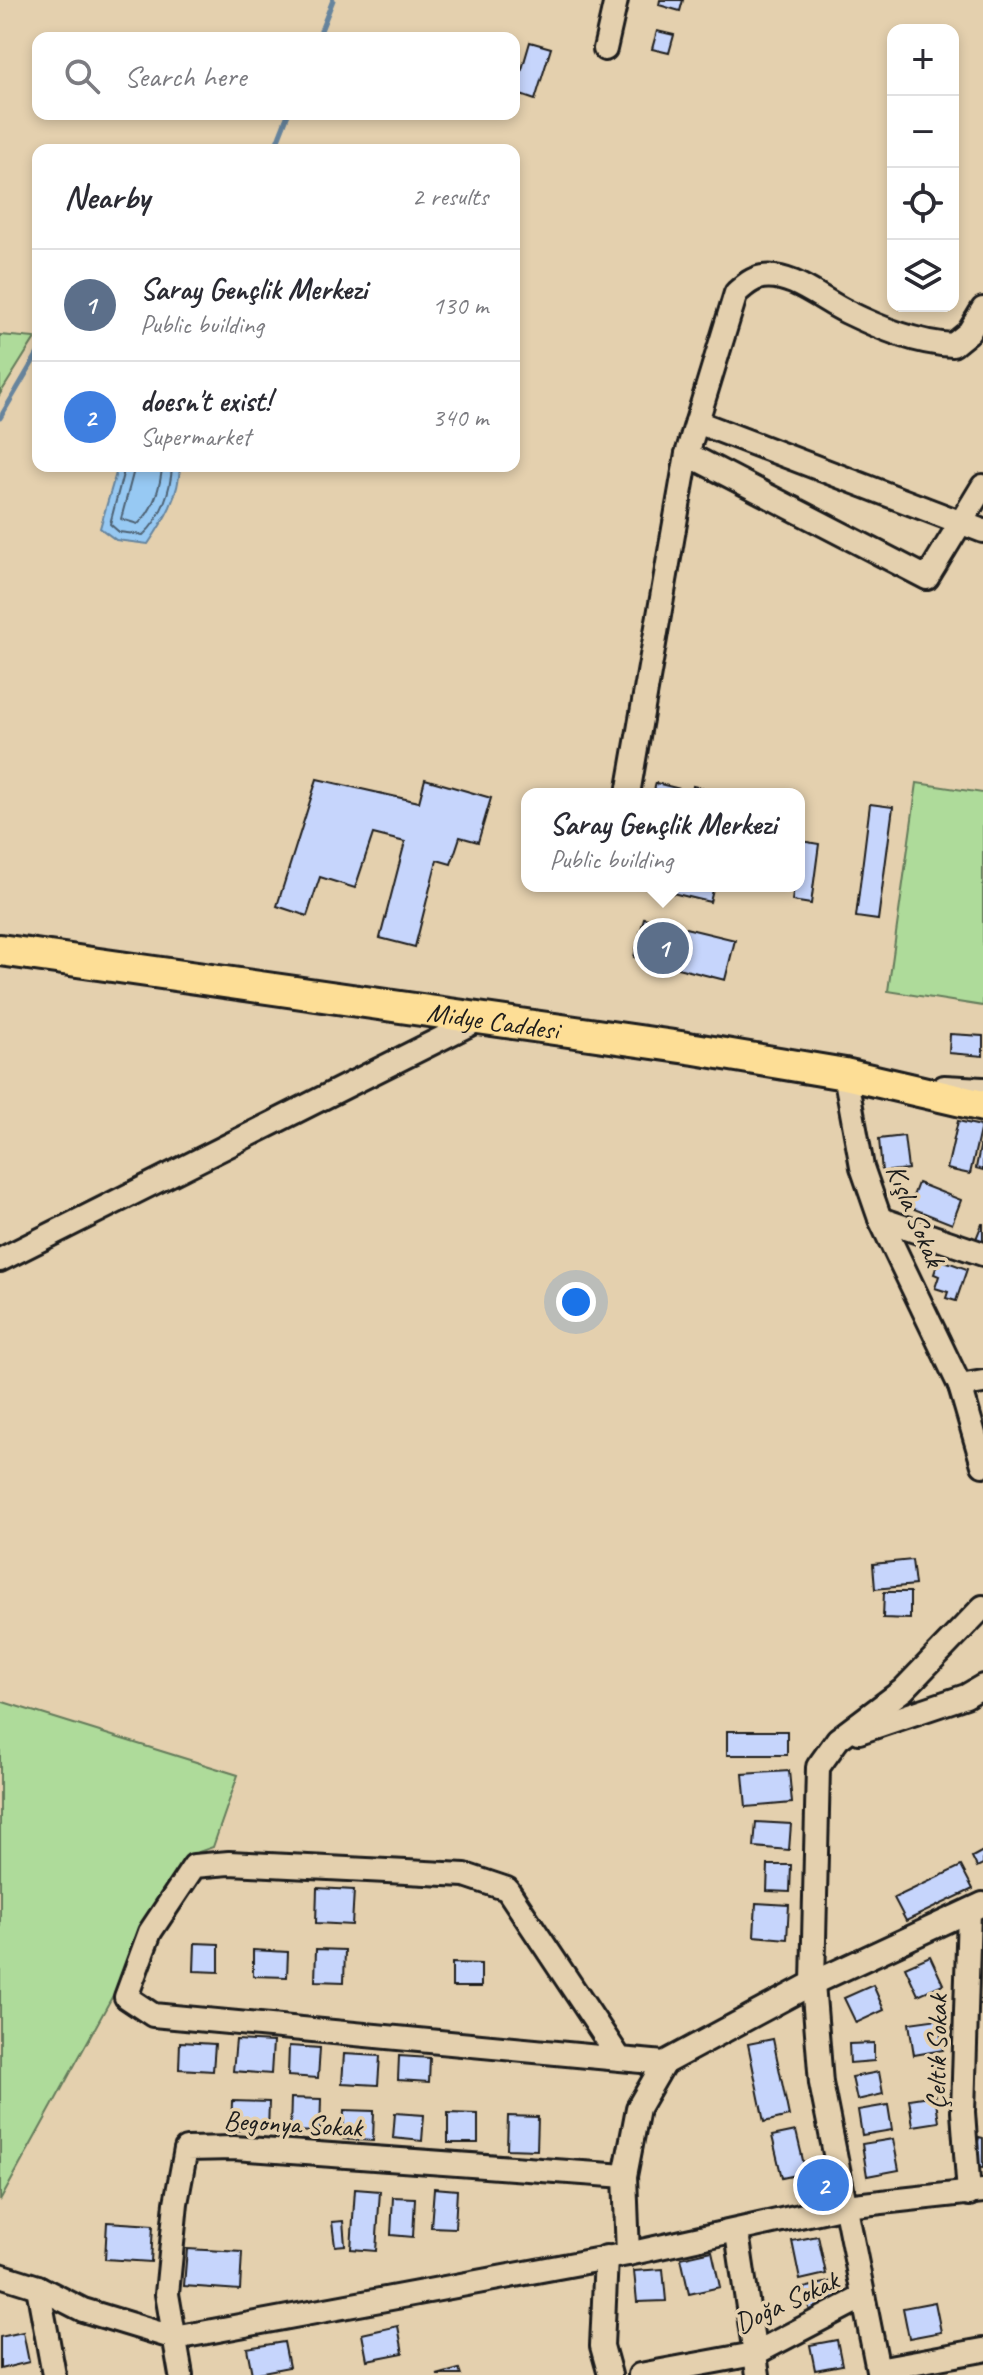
<!DOCTYPE html>
<html lang="en">
<head>
<meta charset="utf-8">
<style>
	:root { --surface:#fff; --page:#f2f2f3; --text:#2b2b33; --muted:#7c7c81; --line:#e1e1e2; --accent:#c8321e }
	body { margin:0; font-family:Caveat,sans-serif; background:var(--page); color:var(--text) }
	.controls { position:absolute; right:24px; top:24px; display:grid; overflow:hidden; border-radius:16px; box-shadow:0 4px 12px #0003 }
	.controls button { width:72px; height:72px; display:grid; place-items:center; padding:0; border:0; border-bottom:2px solid var(--line); background:var(--surface); color:var(--text); font:40px sans-serif }
	.you { position:absolute; left:576px; top:1302px; width:28px; height:28px; margin:-20px; border:6px solid #fff; border-radius:50%; background:#1a73e8; box-shadow:0 0 0 12px #1a73e833 }
	.badge { display:grid; place-items:center; width:52px; height:52px; border-radius:50%; background:var(--accent); color:#fff; font-size:26px; font-weight:700 }
	.pin { position:absolute; translate:-50% -50%; border:4px solid #fff; box-shadow:0 2px 8px #0006 }
	.popup { position:absolute; left:521px; top:788px; width:284px; height:104px; box-sizing:border-box; display:grid; place-content:center; border-radius:16px; background:var(--surface); filter:drop-shadow(0 2px 6px #0005); font-size:26px; white-space:nowrap; color:var(--muted) }
	.popup b { font-size:30px; color:var(--text) }
	.popup::after { content:''; position:absolute; left:50%; top:100%; margin-left:-16px; border:16px solid transparent; border-top-color:var(--surface) }
	.list { margin:0; padding:0; list-style:none }
	h2 { display:flex; justify-content:space-between; align-items:center; height:104px; margin:0; padding:0 32px; font-size:34px }
	h2 small { font-size:26px; font-weight:400; color:var(--muted) }
	.list li { display:grid; grid-template-columns:52px 1fr auto; gap:24px; align-items:center; box-sizing:border-box; height:112px; padding:0 32px; border-top:2px solid var(--line) }
	.list b { display:block; font-size:30px; white-space:nowrap }
	.list p { margin:0; font-size:26px; white-space:nowrap; color:var(--muted) }
	.list em { font-size:26px; font-style:normal; color:var(--muted) }
	.icon { flex:none; width:44px; height:44px; fill:none; stroke:currentColor; stroke-width:2; stroke-linecap:round; stroke-linejoin:round }
	.map { position:relative; flex:none; width:983px; height:2375px; overflow:hidden }
	.search { position:absolute; background:var(--surface); box-shadow:0 4px 12px #0003; left:32px; top:32px; width:488px; height:88px; display:flex; align-items:center; gap:20px; box-sizing:border-box; padding:0 28px; border-radius:16px; color:var(--muted); font-size:30px }
	.panel { position:absolute; background:var(--surface); box-shadow:0 4px 12px #0003; left:32px; top:144px; width:488px; height:328px; border-radius:16px }
	.map>svg:first-child { display:block }
	.green { fill:#aedb9a; stroke:#657c5b; stroke-width:2 }
	.water { fill:#97c9f3; stroke:#66849d; stroke-width:2 }
	.lines { fill:none; stroke-linecap:round; stroke-linejoin:round }
	.shore { stroke:#4d6172; stroke-width:2 }
	.stream { stroke:#66849d; stroke-width:5 }
	.building { fill:#c6d5fc; stroke:#1c1c1c; stroke-width:2 }
	.minor-casing { stroke:#1c1c1c; stroke-width:28 }
	.major-casing { stroke:#1c1c1c; stroke-width:36 }
	.minor { stroke:#e4d0ae; stroke-width:22 }
	.major { stroke:#fdde96; stroke-width:30 }
	.labels { text-anchor:middle; stroke-width:7; stroke-linejoin:round; paint-order:stroke }
	.street-label { font-size:28px; fill:#1c1c1c; stroke:#e4d0ae }
</style>
</head>
<body>
<div class="map">
<svg width="983" height="2375" viewBox="0 0 983 2375">
	<rect width="100%" height="100%" fill="#e4d0ae"/>
	<filter id="ink" filterUnits="userSpaceOnUse"><feTurbulence type="fractalNoise" baseFrequency=".0125" numOctaves="2"/><feDisplacementMap in="SourceGraphic" scale="16" xChannelSelector="R" yChannelSelector="G"/><feConvolveMatrix kernelMatrix="1 2 1 2 8 2 1 2 1" color-interpolation-filters="sRGB"/></filter>
	<g filter="url(#ink)">
		<g class="green">
			<polygon points="0,335 35,338 0,394"/>
			<polygon points="917,783 983,793 983,1006 888,991"/>
			<polygon points="0,1701 238,1775 213,1847 190,1855 0,2201"/>
		</g>
		<path class="water" d="M118,466H180C179,496 165,519 148,544L116,540L100,528Z"/>
		<g class="lines">
			<g class="shore">
				<path d="M125,466L110,524L119,532L143,535C161,519 171,490 172,466"/>
				<path d="M135,466L121,519L138,524C153,511 161,486 162,466"/>
			</g>
			<g class="stream">
				<polyline points="318,38 333,0"/>
				<polyline points="274,150 288,114"/>
				<polyline points="0,418 38,353"/>
			</g>
		</g>
		<g class="building">
			<polygon points="660,0 683,0 680,11 659,5"/>
			<polygon points="657,31 674,35 669,53 652,49"/>
			<polygon points="530,42 551,48 535,100 515,93"/>
			<polygon points="317,779 419,802 425,779 491,798 478,842 460,837 451,864 437,860 415,947 380,938 405,842 373,834 355,888 320,877 307,916 277,906"/>
			<polygon points="656,783 692,792 693,786 726,794 653,794"/>
			<polygon points="870,804 893,807 878,920 856,917"/>
			<polygon points="801,841 819,844 811,904 792,901 794,886 799,886"/>
			<polygon points="669,886 714,886 710,902 668,892"/>
			<polygon points="644,918 735,940 725,980 634,957"/>
			<polygon points="950,1034 983,1036 983,1056 949,1053"/>
			<polygon points="958,1121 981,1126 970,1174 947,1169"/>
			<polygon points="904,1136 908,1169 882,1172 879,1139"/>
			<polygon points="981,1142 983,1142 983,1170 976,1168"/>
			<polygon points="918,1183 961,1200 952,1224 909,1207"/>
			<polygon points="982,1224 983,1224 983,1242 976,1239"/>
			<polygon points="939,1259 967,1269 956,1301 946,1298 948,1292 935,1288 939,1276 934,1274"/>
			<polygon points="912,1560 915,1585 875,1589 873,1564"/>
			<polygon points="884,1592 910,1592 910,1619 883,1618"/>
			<rect x="727" y="1731" width="60" height="24"/>
			<polygon points="789,1771 792,1803 746,1807 743,1774"/>
			<polygon points="756,1822 791,1824 789,1850 754,1847"/>
			<polygon points="983,1851 983,1864 977,1867 972,1857"/>
			<polygon points="768,1865 791,1865 790,1892 767,1891"/>
			<polygon points="961,1866 973,1889 906,1921 894,1898"/>
			<polygon points="317,1888 354,1890 352,1925 316,1923"/>
			<polygon points="756,1903 789,1905 787,1939 754,1936"/>
			<polygon points="195,1943 219,1944 219,1972 194,1971"/>
			<polygon points="316,1949 345,1950 344,1982 315,1981"/>
			<polygon points="253,1950 288,1952 287,1977 253,1976"/>
			<polygon points="930,1956 943,1984 918,1995 905,1967"/>
			<polygon points="452,1963 481,1964 481,1987 452,1987"/>
			<polygon points="873,1985 884,2010 856,2023 844,1998"/>
			<polygon points="938,2019 943,2050 914,2055 909,2023"/>
			<polygon points="773,2039 789,2116 764,2122 748,2044"/>
			<polygon points="236,2040 273,2042 271,2074 233,2071"/>
			<polygon points="180,2042 215,2044 213,2071 179,2069"/>
			<polygon points="874,2043 874,2061 850,2063 849,2044"/>
			<polygon points="289,2046 320,2048 318,2078 288,2076"/>
			<polygon points="344,2054 380,2056 378,2085 342,2083"/>
			<polygon points="399,2056 430,2058 429,2082 398,2080"/>
			<polygon points="879,2072 883,2094 857,2100 852,2077"/>
			<polygon points="935,2095 939,2122 913,2126 909,2099"/>
			<polygon points="291,2098 321,2099 320,2132 290,2131"/>
			<polygon points="232,2101 269,2102 268,2131 231,2130"/>
			<polygon points="888,2105 892,2130 862,2135 858,2110"/>
			<polygon points="344,2110 374,2111 373,2141 343,2139"/>
			<polygon points="395,2113 424,2115 422,2141 393,2138"/>
			<polygon points="448,2113 478,2114 478,2143 448,2143"/>
			<polygon points="508,2116 538,2117 537,2150 507,2149"/>
			<polygon points="796,2131 806,2173 782,2178 772,2136"/>
			<polygon points="979,2137 983,2138 983,2168 973,2167"/>
			<polygon points="893,2139 899,2170 867,2176 862,2144"/>
			<polygon points="827,2177 830,2193 815,2196 812,2180"/>
			<polygon points="434,2188 457,2190 455,2228 431,2227"/>
			<polygon points="355,2189 380,2191 376,2251 351,2249"/>
			<polygon points="393,2197 415,2198 413,2237 391,2235"/>
			<polygon points="343,2221 345,2245 335,2246 332,2222"/>
			<polygon points="107,2222 153,2225 151,2262 105,2259"/>
			<polygon points="818,2236 826,2274 800,2280 792,2241"/>
			<polygon points="187,2249 242,2252 240,2290 184,2286"/>
			<polygon points="712,2251 720,2287 689,2294 681,2258"/>
			<polygon points="663,2269 666,2301 637,2302 634,2271"/>
			<polygon points="833,2281 839,2305 810,2312 804,2288"/>
			<polygon points="935,2302 941,2332 909,2338 903,2308"/>
			<polygon points="398,2326 403,2353 367,2360 362,2334"/>
			<polygon points="23,2332 29,2362 0,2369 0,2337"/>
			<polygon points="837,2340 842,2365 815,2370 810,2345"/>
			<polygon points="284,2342 289,2367 252,2374 247,2348"/>
			<polygon points="459,2369 461,2375 437,2375"/>
		</g>
		<g class="lines">
			<g class="minor-casing">
				<g id="minor">
					<polyline points="605,49 616,0"/>
					<polyline points="697,422 983,531"/>
					<polyline points="687,454 927,578 983,486"/>
					<path d="M628,794L687,454L736,293C744,286 751,279 762,277C790,272 822,300 847,312C880,328 916,343 953,345L969,332L983,309"/>
					<polyline points="845,1074 862,1167 880,1219 960,1386 983,1465"/>
					<polyline points="944,1087 983,1089"/>
					<polyline points="880,1219 983,1254"/>
					<polyline points="0,1260 482,1018"/>
					<polyline points="960,1386 983,1382"/>
					<polyline points="859,1732 966,1696 983,1686"/>
					<polyline points="620,2059 507,1889 465,1875 229,1863 194,1866 150,1932 126,1997 153,2015 620,2059 664,2063 813,1983 983,1904"/>
					<polyline points="969,2194 963,2112 969,1911"/>
					<polyline points="737,2233 758,2375"/>
					<polyline points="628,2254 625,2176 638,2108 664,2063"/>
					<polyline points="606,2257 602,2346 610,2375"/>
					<polyline points="0,2275 38,2287 83,2310 175,2338 628,2254 845,2206 983,2191"/>
					<polyline points="38,2287 54,2375"/>
					<polyline points="878,2369 983,2350"/>
					<polyline points="181,2375 167,2294 176,2203 186,2149 234,2148 625,2176"/>
					<polyline points="640,2375 754,2354 863,2297"/>
					<polyline points="879,2375 821,2083 813,1983 818,1767 838,1739 903,1690 983,1607"/>
				</g>
			</g>
			<g class="major-casing">
				<g id="major">
					<path id="s1" d="M0,950L695,1049L845,1074L983,1106"/>
				</g>
			</g>
			<use href="#minor" class="minor"/>
			<use href="#major" class="major"/>
		</g>
	</g>
	<g class="labels">
		<g class="street-label">
			<text dy="10" stroke="none"><textPath href="#s1" startOffset="498">Midye Caddesi</textPath></text>
			<text transform="translate(916 1215) rotate(67)" y="10">Kışla Sokak</text>
			<text transform="translate(936 2052) rotate(-89)" y="10">Çeltik Sokak</text>
			<text transform="translate(293 2123) rotate(3)" y="10">Begonya Sokak</text>
			<text transform="translate(786 2301) rotate(-25)" y="10">Doğa Sokak</text>
		</g>
	</g>
</svg>
<div class="controls">
<button>+</button>
<button>−</button>
<button><svg class="icon" aria-label="locate" viewBox="0 0 24 24"><circle cx="12" cy="12" r="6"/><path d="M12 2v4M12 18v4M2 12h4M18 12h4"/></svg></button>
<button><svg class="icon" aria-label="layers" viewBox="0 0 24 24"><path d="M12 4l9 5-9 5-9-5zM3 14l9 5 9-5"/></svg></button>
</div>
<div class="you"></div>
<div class="pin badge" style="left:663px;top:948px;background:#5c6f8a">1</div>
<div class="popup"><b>Saray Gençlik Merkezi</b>Public building</div>
<div class="pin badge" style="left:823px;top:2185px;background:#3f7fe0">2</div>
<div class="search"><svg class="icon" aria-label="search" viewBox="0 0 24 24"><circle cx="10" cy="10" r="6"/><path d="M15 15l6 6"/></svg>Search here</div>
<section class="panel">
<h2>Nearby<small>2 results</small></h2>
<ul class="list">
<li><span class="badge" style="background:#5c6f8a">1</span><div><b>Saray Gençlik Merkezi</b><p>Public building</p></div><em>130 m</em></li>
<li><span class="badge" style="background:#3f7fe0">2</span><div><b>doesn't exist!</b><p>Supermarket</p></div><em>340 m</em></li>
</ul>
</section>
</div>
</body>
</html>
